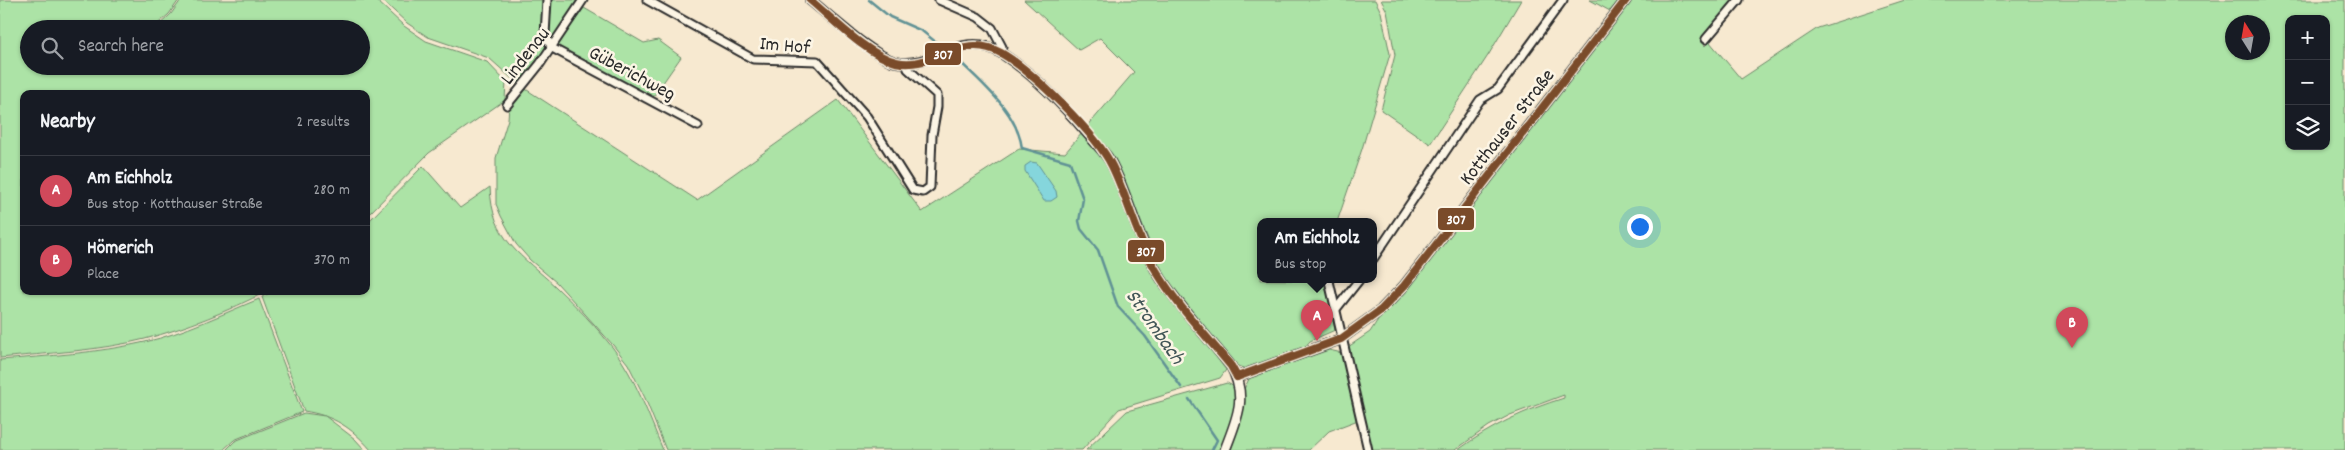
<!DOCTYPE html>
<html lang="en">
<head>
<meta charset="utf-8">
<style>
	:root { --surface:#171b24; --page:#20242c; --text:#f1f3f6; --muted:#9ea1a6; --line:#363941; --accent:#d1495b }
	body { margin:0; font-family:Dekko,sans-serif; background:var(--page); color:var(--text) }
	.controls { position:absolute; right:15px; top:15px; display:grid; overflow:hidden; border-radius:10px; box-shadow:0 1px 4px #0004 }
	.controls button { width:45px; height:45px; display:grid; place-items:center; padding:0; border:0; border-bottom:1px solid var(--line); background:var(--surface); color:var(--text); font:25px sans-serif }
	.compass { position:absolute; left:2225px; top:15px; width:45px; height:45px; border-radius:50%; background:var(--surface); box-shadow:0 1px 4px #0004; rotate:349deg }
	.you { position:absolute; left:1639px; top:226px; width:18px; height:18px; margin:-12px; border:4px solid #fff; border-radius:50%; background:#1a73e8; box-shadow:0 0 0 8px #1a73e833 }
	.badge { display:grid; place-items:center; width:32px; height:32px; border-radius:50%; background:var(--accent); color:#fff; font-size:16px; font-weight:700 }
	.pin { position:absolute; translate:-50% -41px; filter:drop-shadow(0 1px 2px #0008) }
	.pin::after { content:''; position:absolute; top:26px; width:18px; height:15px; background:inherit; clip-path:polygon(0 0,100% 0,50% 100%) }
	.popup { position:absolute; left:1257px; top:218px; width:120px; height:65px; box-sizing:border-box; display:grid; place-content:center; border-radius:10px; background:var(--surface); filter:drop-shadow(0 1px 4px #0005); font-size:16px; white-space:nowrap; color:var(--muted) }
	.popup b { font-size:19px; color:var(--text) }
	.popup::after { content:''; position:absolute; left:50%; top:100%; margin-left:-10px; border:10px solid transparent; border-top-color:var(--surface) }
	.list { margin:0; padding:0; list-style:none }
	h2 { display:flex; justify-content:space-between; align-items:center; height:65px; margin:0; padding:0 20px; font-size:21px }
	h2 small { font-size:16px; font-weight:400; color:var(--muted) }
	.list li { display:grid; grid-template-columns:32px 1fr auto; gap:15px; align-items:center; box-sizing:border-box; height:70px; padding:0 20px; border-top:1px solid var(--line) }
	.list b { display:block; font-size:19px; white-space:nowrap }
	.list p { margin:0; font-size:16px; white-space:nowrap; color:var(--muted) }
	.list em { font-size:16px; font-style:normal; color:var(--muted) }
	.icon { flex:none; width:28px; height:28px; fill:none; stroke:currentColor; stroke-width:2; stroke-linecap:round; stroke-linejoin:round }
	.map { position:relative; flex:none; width:2345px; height:450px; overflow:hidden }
	.search { position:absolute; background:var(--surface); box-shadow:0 1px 4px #0004; left:20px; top:20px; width:350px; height:55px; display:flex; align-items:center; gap:12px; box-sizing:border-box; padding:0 18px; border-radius:28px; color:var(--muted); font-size:19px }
	.panel { position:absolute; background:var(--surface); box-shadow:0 1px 4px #0004; left:20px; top:90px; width:350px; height:205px; border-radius:10px }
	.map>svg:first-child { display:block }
	.green { fill:#ace3a6; stroke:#6c8768; fill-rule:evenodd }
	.water { fill:#85d6dc; stroke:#619295 }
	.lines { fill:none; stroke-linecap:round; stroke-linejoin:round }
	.stream { stroke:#619295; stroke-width:2.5 }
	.minor-casing { stroke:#2b2b2b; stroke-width:11 }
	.tertiary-casing { stroke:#2b2b2b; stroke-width:12 }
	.minor { stroke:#fcf5e5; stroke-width:7 }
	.tertiary { stroke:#fcf5e5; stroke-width:9 }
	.bus-1-casing { stroke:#fcf5e5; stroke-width:11 }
	.bus-1 { stroke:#7a4b2a; stroke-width:8 }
	.labels { text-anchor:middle; stroke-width:5; stroke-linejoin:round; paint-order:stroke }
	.street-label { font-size:20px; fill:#2b2b2b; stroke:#fcf5e5 }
	.water-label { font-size:21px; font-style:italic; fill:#425657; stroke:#fcf5e5 }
	.line-badge { stroke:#fcf5e5; stroke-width:2 }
	.badge-label { font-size:14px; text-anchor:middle; font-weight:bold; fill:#fff }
</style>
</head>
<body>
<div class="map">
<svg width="2345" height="450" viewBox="0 0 2345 450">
	<rect width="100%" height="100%" fill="#f7e9d0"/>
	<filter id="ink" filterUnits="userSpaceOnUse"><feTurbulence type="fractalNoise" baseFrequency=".02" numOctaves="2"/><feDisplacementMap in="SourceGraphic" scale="10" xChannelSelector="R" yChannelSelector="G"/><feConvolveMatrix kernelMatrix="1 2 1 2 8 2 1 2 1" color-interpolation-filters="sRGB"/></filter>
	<g filter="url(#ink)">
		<g class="green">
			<path d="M0,0H179L169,14L152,29H29V66H361V29H155L171,14L181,0H376L404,26L426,41L487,62L506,82L505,100L429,153L366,217V94H24V291H267C229,311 186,328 145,339C98,351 48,353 0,358Z"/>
			<polygon points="382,0 544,0 540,36 548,48 518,84 489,58 428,37 407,23"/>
			<polygon points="551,0 577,0 554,37 550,37 548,35"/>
			<polygon points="1024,0 1375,0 1381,12 1390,54 1362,149 1337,222 1261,222 1261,280 1325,280 1335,330 1310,341 1303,349 1246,369 1235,365 1164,277 1115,160 1086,128 1134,72 1100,38 1079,50"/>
			<polygon points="1381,0 1521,0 1489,54 1430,144 1381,110 1395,55 1387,11"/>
			<polygon points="1590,0 1619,0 1610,11"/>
			<path d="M1631,0H1734L1700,40L1705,46L1709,41L1741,79L1818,28L1905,0H2345V450H1458C1491,426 1525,410 1564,398V395L1510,415L1489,426L1455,450H1371L1348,347L1370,332L1379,318L1407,288ZM2289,19H2326V146H2289ZM2232,22H2262V52H2232Z"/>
			<polygon points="584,8 644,43 658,40 681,57 653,97 557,46"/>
			<polygon points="524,88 697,200 838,100 922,212 1019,149 1065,153 1082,133 1106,162 1132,230 1158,281 1226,370 1220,378 1119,409 1082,450 666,450 645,398 628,364 613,345 557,283 530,260 516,244 501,216 496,204 496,158 508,119 509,106"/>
			<path d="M423,166L460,208L490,187C492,241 521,254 556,287C576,306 596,326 613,348C636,379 648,414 663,450H371C351,427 334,416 304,411L262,297L273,291H366V224Z"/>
			<path d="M259,299L302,412L234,440L223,450H0V360C48,356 97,353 145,342C184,333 222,314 259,299Z"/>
			<polygon points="1329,350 1342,353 1358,420 1329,431 1309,450 1229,450 1243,411 1244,389 1250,377"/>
			<polygon points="1227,383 1235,387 1236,407 1220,450 1086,450 1127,411"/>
			<polygon points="304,413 325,416 355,439 365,450 226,450 235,441"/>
		</g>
		<polygon class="water" points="1031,162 1037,163 1056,191 1057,197 1051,201 1044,201 1025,171 1025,166"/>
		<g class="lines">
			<g class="stream">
				<polyline points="869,0 890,17 922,31 942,47"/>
				<path d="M952,54C978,80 1017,110 1022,148L1070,162L1083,199L1079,221L1081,229L1098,250L1118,307L1145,336L1181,387"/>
				<polyline points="1189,399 1217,440 1212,450"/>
			</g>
			<g class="minor-casing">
				<g id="minor">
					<polyline points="547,0 545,35 552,48 698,126"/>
					<polyline points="647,0 753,59 817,61 867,117 913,190 923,192 930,187 932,135 937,107 937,95 908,69 906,63"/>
					<polyline points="939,0 978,17 992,28 1002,47 999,52"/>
					<polyline points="1706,39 1739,0"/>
					<polyline points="507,105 540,64 583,0"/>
					<polyline points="1373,259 1480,100 1498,89 1563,0"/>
					<polyline points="1329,281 1368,450"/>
					<polyline points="1336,309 1359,280"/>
				</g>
			</g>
			<g class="tertiary-casing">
				<g id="tertiary">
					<path d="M810,0C830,16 872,56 896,62C934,70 961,28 1001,53C1035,75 1063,105 1089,135C1097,145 1107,154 1112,165C1131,202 1139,246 1162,280C1182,310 1208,338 1231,366C1248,398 1237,418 1225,450"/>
					<polyline points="1237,377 1341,339 1381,310 1404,286 1626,0"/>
				</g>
			</g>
			<use href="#minor" class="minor"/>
			<use href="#tertiary" class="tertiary"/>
			<g class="bus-1-casing">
				<g id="bus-1">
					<path d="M810,0C833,19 867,55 896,62C934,71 961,30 1001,53C1031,70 1097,135 1112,166C1128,199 1136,235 1154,267C1175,304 1205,334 1231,366L1237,377"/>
					<polyline points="1237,377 1341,339 1381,310 1404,286 1626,0"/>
				</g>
			</g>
			<use href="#bus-1" class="bus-1"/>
		</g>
	</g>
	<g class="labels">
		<g class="street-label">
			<text transform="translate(785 44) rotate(5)" y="7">Im Hof</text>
			<text transform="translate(524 55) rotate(-52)" y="7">Lindenau</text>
			<text transform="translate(633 72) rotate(28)" y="7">Güberichweg</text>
			<text transform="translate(1506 126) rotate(-52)" y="7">Kotthauser Straße</text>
		</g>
		<g class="water-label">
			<text transform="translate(1156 326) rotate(55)" y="7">Strombach</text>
		</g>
	</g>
	<g class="line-badge">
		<rect x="924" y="42" width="38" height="24" rx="5" fill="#7a4b2a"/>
		<rect x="1437" y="207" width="38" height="24" rx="5" fill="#7a4b2a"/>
		<rect x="1127" y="239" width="38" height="24" rx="5" fill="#7a4b2a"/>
	</g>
	<g class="badge-label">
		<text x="943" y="59">307</text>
		<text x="1456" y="224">307</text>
		<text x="1146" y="256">307</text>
	</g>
</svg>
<div class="controls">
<button>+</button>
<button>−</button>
<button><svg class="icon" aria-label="layers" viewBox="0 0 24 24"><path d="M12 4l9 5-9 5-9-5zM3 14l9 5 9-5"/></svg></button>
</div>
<svg class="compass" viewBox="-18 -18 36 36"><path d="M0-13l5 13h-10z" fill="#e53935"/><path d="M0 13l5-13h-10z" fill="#9ea1a6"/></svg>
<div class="you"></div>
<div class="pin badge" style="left:1317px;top:341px">A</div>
<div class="popup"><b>Am Eichholz</b>Bus stop</div>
<div class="pin badge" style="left:2072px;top:348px">B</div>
<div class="search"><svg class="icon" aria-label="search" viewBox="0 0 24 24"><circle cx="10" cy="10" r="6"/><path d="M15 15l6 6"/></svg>Search here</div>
<section class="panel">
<h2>Nearby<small>2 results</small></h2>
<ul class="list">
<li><span class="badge">A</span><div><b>Am Eichholz</b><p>Bus stop · Kotthauser Straße</p></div><em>280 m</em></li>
<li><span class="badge">B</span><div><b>Hömerich</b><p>Place</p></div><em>370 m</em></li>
</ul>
</section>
</div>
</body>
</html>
